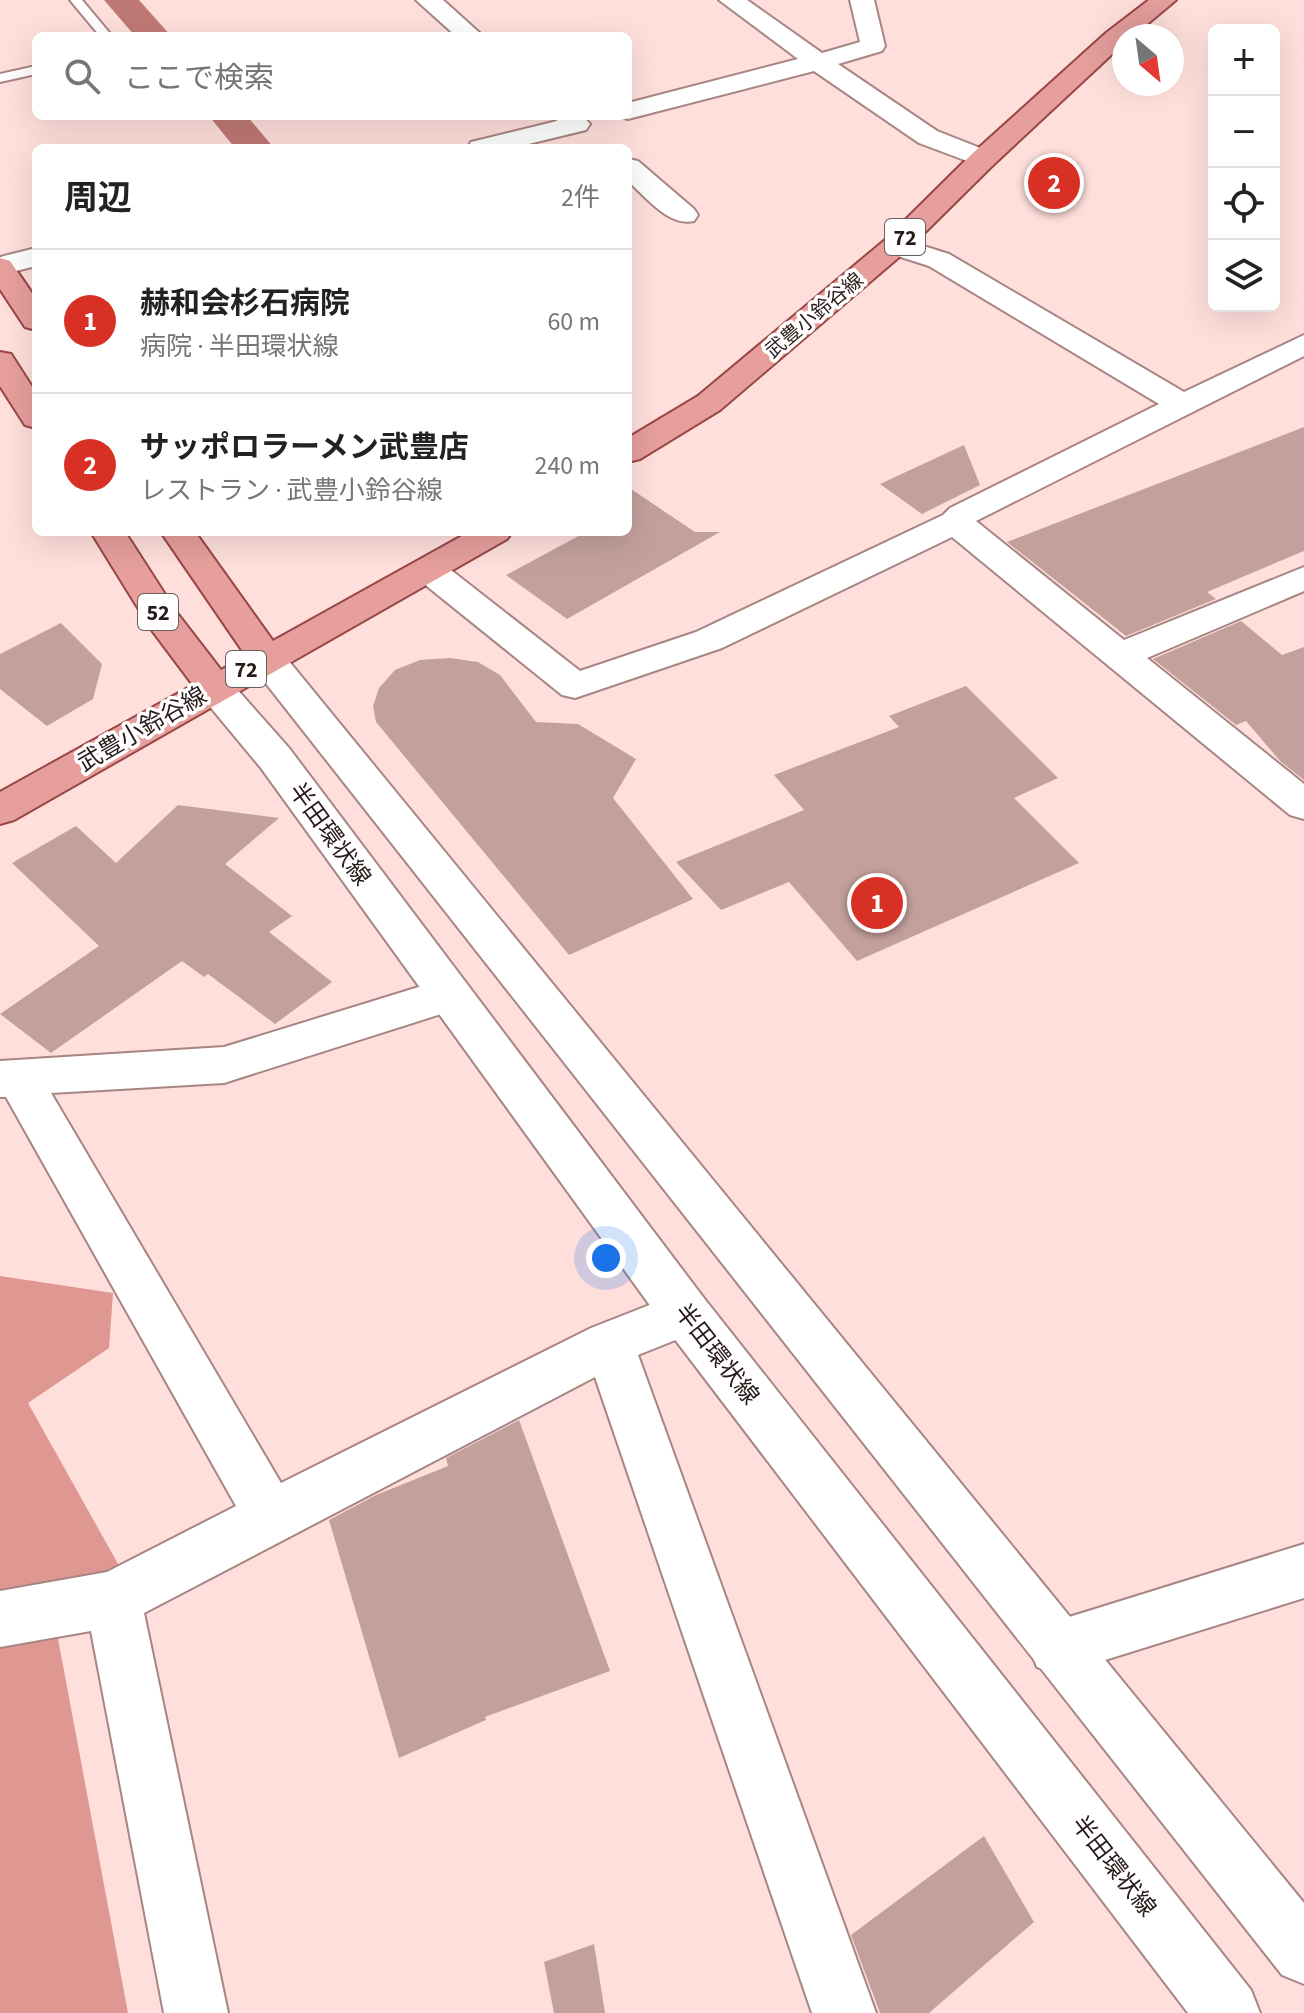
<!DOCTYPE html>
<html lang="ja">
<head>
<meta charset="utf-8">
<style>
	:root { --surface:#fff; --page:#f2f2f2; --text:#222; --muted:#767676; --line:#e0e0e0; --accent:#d93025 }
	body { margin:0; font-family:"Source Sans 3","Noto Sans JP",sans-serif; background:var(--page); color:var(--text) }
	.controls { position:absolute; right:24px; top:24px; display:grid; overflow:hidden; border-radius:12px; box-shadow:0 8px 32px #0002 }
	.controls button { width:72px; height:72px; display:grid; place-items:center; padding:0; border:0; border-bottom:2px solid var(--line); background:var(--surface); color:var(--text); font:40px sans-serif }
	.compass { position:absolute; left:1112px; top:24px; width:72px; height:72px; border-radius:50%; background:var(--surface); box-shadow:0 8px 32px #0002; rotate:151deg }
	.you { position:absolute; left:606px; top:1258px; width:28px; height:28px; margin:-20px; border:6px solid #fff; border-radius:50%; background:#1a73e8; box-shadow:0 0 0 12px #1a73e833 }
	.badge { display:grid; place-items:center; width:52px; height:52px; border-radius:50%; background:var(--accent); color:#fff; font-size:26px; font-weight:700 }
	.pin { position:absolute; translate:-50% -50%; border:4px solid #fff; box-shadow:0 2px 8px #0006 }
	.list { margin:0; padding:0; list-style:none }
	h2 { display:flex; justify-content:space-between; align-items:center; height:104px; margin:0; padding:0 32px; font-size:34px }
	h2 small { font-size:26px; font-weight:400; color:var(--muted) }
	.list li { display:grid; grid-template-columns:52px 1fr auto; gap:24px; align-items:center; box-sizing:border-box; height:144px; padding:0 32px; border-top:2px solid var(--line) }
	.list b { display:block; font-size:30px; white-space:nowrap }
	.list p { margin:0; font-size:26px; white-space:nowrap; color:var(--muted) }
	.list em { font-size:26px; font-style:normal; color:var(--muted) }
	.icon { flex:none; width:44px; height:44px; fill:none; stroke:currentColor; stroke-width:2; stroke-linecap:round; stroke-linejoin:round }
	.map { position:relative; flex:none; width:1304px; height:2013px; overflow:hidden }
	.search { position:absolute; background:var(--surface); box-shadow:0 8px 32px #0002; left:32px; top:32px; width:600px; height:88px; display:flex; align-items:center; gap:20px; box-sizing:border-box; padding:0 28px; border-radius:12px; color:var(--muted); font-size:30px }
	.panel { position:absolute; background:var(--surface); box-shadow:0 8px 32px #0002; left:32px; top:144px; width:600px; height:392px; border-radius:12px }
	.map>svg:first-child { display:block }
	.forest { fill:#df9791 }
	.lines { fill:none; stroke-linecap:round; stroke-linejoin:round }
	.canal { fill:#bf7975; fill-rule:evenodd }
	.building { fill:#c3a09c }
	.service-casing { stroke:#a78582; stroke-width:4 }
	.minor-casing { stroke:#a78582; stroke-width:4 }
	.secondary-casing { stroke:#a78582; stroke-width:4 }
	.primary-casing { stroke:#984744; stroke-width:4 }
	.service { fill:#fff; fill-rule:evenodd }
	.minor { fill:#fff; fill-rule:evenodd }
	.secondary { fill:#fff; fill-rule:evenodd }
	.primary { fill:#e69f9d; fill-rule:evenodd }
	.labels { text-anchor:middle; stroke-width:7; stroke-linejoin:round; paint-order:stroke }
	.far-street-label { font-size:20px; fill:#281a19; stroke:#fff }
	.shield { fill:#fff; stroke:#685f5e; stroke-width:2 }
	.shield-label { font-size:22px; font-weight:bold; fill:#281a19 }
	.street-label { font-size:24px; fill:#281a19; stroke:#fff }
</style>
</head>
<body>
<div class="map">
<svg width="1304" height="2013" viewBox="0 0 1304 2013">
	<rect width="100%" height="100%" fill="#fedfdc"/>
	<polygon class="forest" points="0,1276 113,1293 109,1348 28,1403 122,1571 56,1628 128,2013 0,2013"/>
	<g class="lines">
		<g class="canal">
			<polygon points="104,0 139,0 171,36 135,36"/>
			<polygon points="209,116 247,116 274,148 235,148"/>
		</g>
	</g>
	<g class="building">
		<polygon points="1304,427 1304,551 1207,592 1216,599 1126,636 1007,542"/>
		<polygon points="964,445 980,485 922,514 880,484"/>
		<polygon points="628,487 695,532 720,532 567,619 506,575 586,532 628,532"/>
		<polygon points="1241,621 1282,655 1304,647 1304,780 1280,761 1246,721 1236,725 1153,659"/>
		<polygon points="61,623 102,664 93,699 47,726 0,689 0,654"/>
		<polygon points="450,658 478,662 500,675 536,722 578,724 636,759 613,798 693,899 569,955 376,722 373,706 379,688 395,670 420,660"/>
		<polygon points="966,686 1058,778 1014,798 1079,863 857,961 789,882 721,910 676,862 804,810 774,775 899,727 889,716"/>
		<polygon points="178,805 279,818 225,864 292,916 269,932 332,982 275,1024 208,974 204,977 182,961 51,1053 0,1014 99,946 12,863 76,826 116,863"/>
		<polygon points="519,1420 610,1671 485,1717 486,1720 399,1758 329,1520 376,1495 448,1466 446,1458"/>
		<polygon points="984,1836 1034,1922 929,2013 880,2013 851,1935"/>
		<polygon points="594,1944 605,2013 554,2013 544,1962"/>
	</g>
	<g class="lines">
		<g class="service-casing">
			<g id="service">
				<polygon points="70,0 82,0 112,36 100,36"/>
				<polygon points="36,66 36,74 0,82 0,74"/>
			</g>
		</g>
		<g class="minor-casing">
			<g id="minor">
				<polygon points="416,0 443,0 483,36 456,36"/>
				<polygon points="719,0 747,0 822,53 860,42 850,0 874,0 885,46 882,51 838,64 937,131 993,153 996,159 993,165 983,167 919,143 814,71 628,119 619,117 628,116 628,103 798,59"/>
				<polygon points="554,116 583,116 590,124 586,130 512,148 467,148 471,142 557,121"/>
				<path d="M628,159L638,161L694,209L698,215L694,221C669,227 646,197 628,181Z"/>
				<polygon points="895,237 949,254 1184,392 1304,335 1304,356 976,521 1124,640 1304,567 1304,591 1147,658 1304,784 1304,819 1290,815 952,537 722,648 575,698 562,695 418,579 412,571 418,563 430,560 442,563 580,671 696,632 943,515 950,508 1159,404 929,266 885,252 881,246 885,240"/>
				<polygon points="36,248 36,266 0,275 0,257"/>
				<polygon points="448,978 463,983 470,995 463,1007 224,1083 51,1093 281,1483 591,1328 685,1291 703,1297 710,1313 703,1329 638,1355 876,2013 812,2013 595,1377 144,1613 228,2013 164,2013 91,1631 0,1647 0,1591 107,1572 236,1506 6,1097 0,1097 0,1061 224,1047"/>
				<polygon points="1304,1544 1304,1598 1057,1675 1037,1667 1029,1647 1037,1627"/>
			</g>
		</g>
		<g class="secondary-casing">
			<g id="secondary">
				<polygon points="266,646 279,649 1304,1903 1304,1984 1282,1975 253,667 247,658 253,649"/>
				<polygon points="215,676 228,679 289,748 703,1297 1251,1990 1260,2013 1188,2013 667,1329 261,768 202,697 196,688 202,679"/>
			</g>
		</g>
		<g class="primary-casing">
			<g id="primary">
				<polygon points="1149,0 1176,0 1133,36 1124,36 1124,43 993,165 905,252 720,410 640,459 628,462 628,438 698,396 885,240 973,153 1106,33"/>
				<polygon points="0,258 10,261 36,299 36,330 25,327 0,289"/>
				<polygon points="0,352 11,354 36,393 36,428 25,425 0,386"/>
				<polygon points="91,532 125,532 177,613 221,670 246,656 161,532 195,532 273,641 469,532 512,532 507,539 14,820 0,824 0,792 193,685 151,629"/>
			</g>
		</g>
		<use href="#service" class="service"/>
		<use href="#minor" class="minor"/>
		<use href="#secondary" class="secondary"/>
		<use href="#primary" class="primary"/>
	</g>
	<g class="labels">
		<g class="far-street-label">
			<text transform="translate(814 315) rotate(-40)" y="7">武豊小鈴谷線</text>
		</g>
		<g class="shield">
			<rect x="885" y="219" width="40" height="36" rx="6"/>
			<rect x="138" y="594" width="40" height="36" rx="6"/>
			<rect x="226" y="651" width="40" height="36" rx="6"/>
		</g>
		<g class="shield-label">
			<text x="905" y="245">72</text>
			<text x="158" y="620">52</text>
			<text x="246" y="677">72</text>
		</g>
		<g class="street-label">
			<text transform="translate(142 729) rotate(-30)" y="8">武豊小鈴谷線</text>
			<text transform="translate(330 834) rotate(54)" y="8">半田環状線</text>
			<text transform="translate(717 1354) rotate(52)" y="8">半田環状線</text>
			<text transform="translate(1114 1866) rotate(52)" y="8">半田環状線</text>
		</g>
	</g>
</svg>
<div class="controls">
<button>+</button>
<button>−</button>
<button><svg class="icon" aria-label="locate" viewBox="0 0 24 24"><circle cx="12" cy="12" r="6"/><path d="M12 2v4M12 18v4M2 12h4M18 12h4"/></svg></button>
<button><svg class="icon" aria-label="layers" viewBox="0 0 24 24"><path d="M12 4l9 5-9 5-9-5zM3 14l9 5 9-5"/></svg></button>
</div>
<svg class="compass" viewBox="-18 -18 36 36"><path d="M0-13l5 13h-10z" fill="#e53935"/><path d="M0 13l5-13h-10z" fill="#767676"/></svg>
<div class="you"></div>
<div class="pin badge" style="left:877px;top:903px">1</div>
<div class="pin badge" style="left:1054px;top:183px">2</div>
<div class="search"><svg class="icon" aria-label="search" viewBox="0 0 24 24"><circle cx="10" cy="10" r="6"/><path d="M15 15l6 6"/></svg>ここで検索</div>
<section class="panel">
<h2>周辺<small>2件</small></h2>
<ul class="list">
<li><span class="badge">1</span><div><b>赫和会杉石病院</b><p>病院 · 半田環状線</p></div><em>60 m</em></li>
<li><span class="badge">2</span><div><b>サッポロラーメン武豊店</b><p>レストラン · 武豊小鈴谷線</p></div><em>240 m</em></li>
</ul>
</section>
</div>
</body>
</html>
